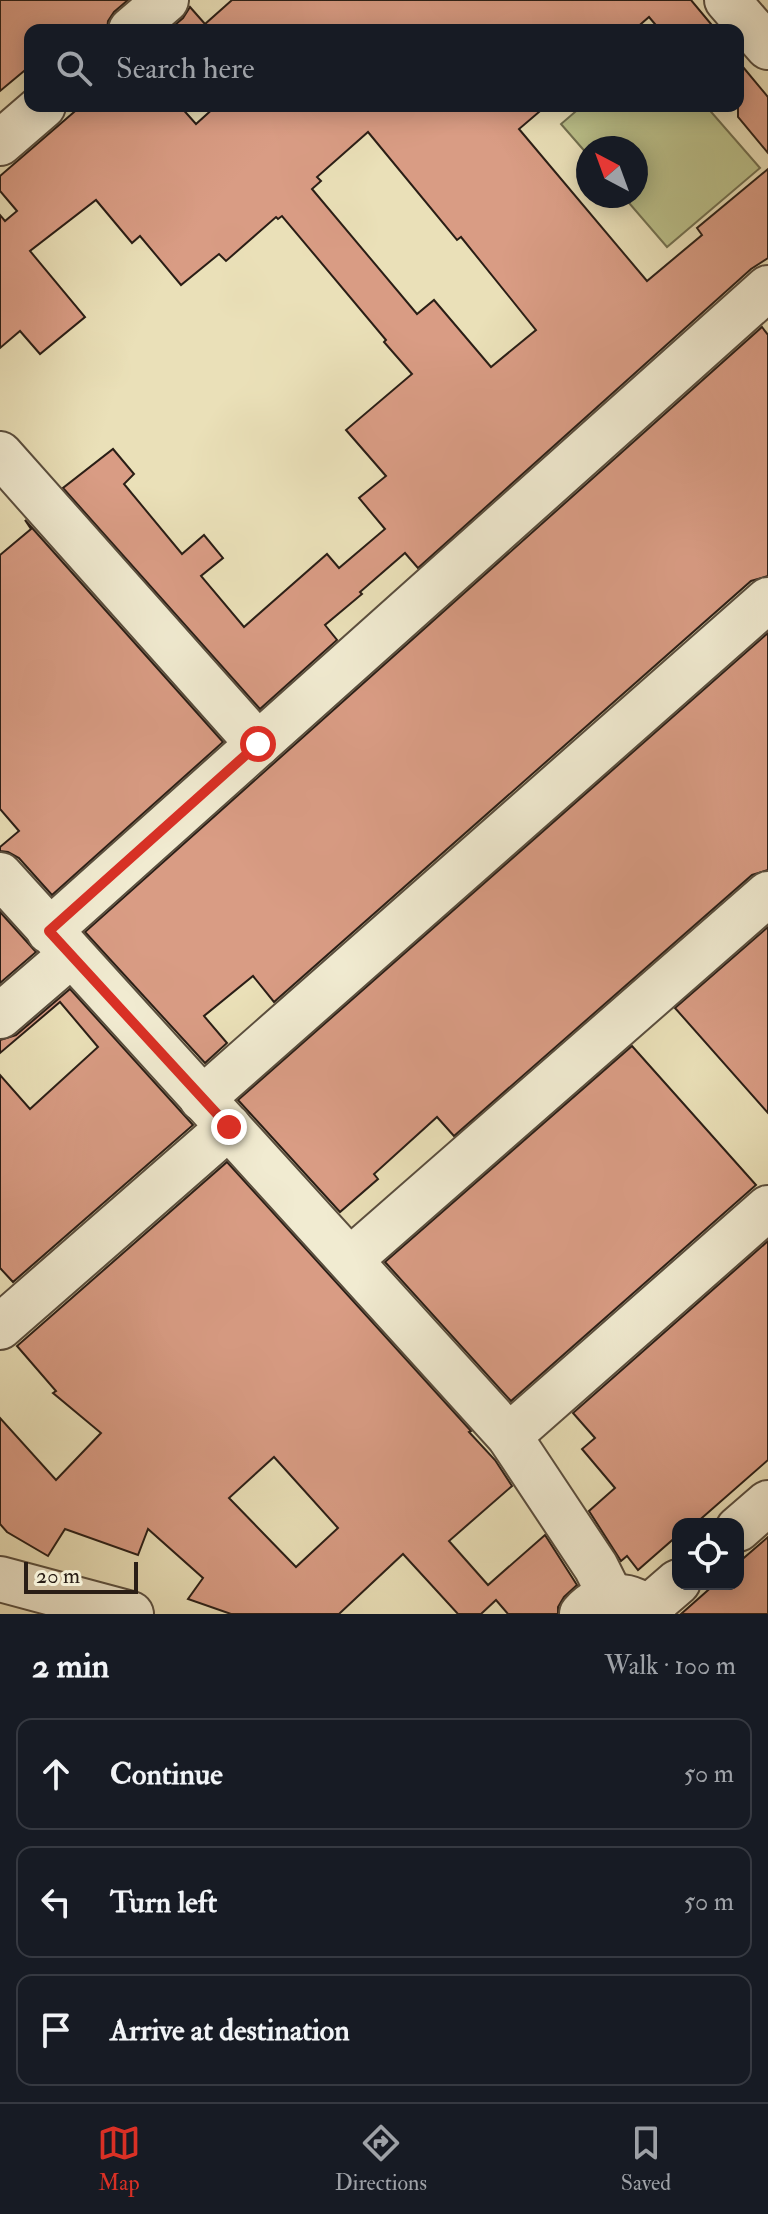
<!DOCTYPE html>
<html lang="en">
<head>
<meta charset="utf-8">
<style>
	:root { --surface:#171b24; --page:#242831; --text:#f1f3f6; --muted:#9ea1a6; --line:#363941; --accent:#d93025 }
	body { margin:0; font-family:"IM FELL Double Pica",serif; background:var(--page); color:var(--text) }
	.controls { position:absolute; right:24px; bottom:24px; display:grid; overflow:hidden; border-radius:16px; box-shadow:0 4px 20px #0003 }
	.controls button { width:72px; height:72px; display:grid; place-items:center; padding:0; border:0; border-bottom:2px solid var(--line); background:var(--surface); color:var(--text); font:40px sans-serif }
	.compass { position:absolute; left:576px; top:136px; width:72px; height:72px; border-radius:50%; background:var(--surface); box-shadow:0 4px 20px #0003; rotate:319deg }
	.scale { position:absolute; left:24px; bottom:20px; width:114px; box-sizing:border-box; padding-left:8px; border:4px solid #2a1e16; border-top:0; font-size:22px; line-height:28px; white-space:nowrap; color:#2a1e16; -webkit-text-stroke:6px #f1ebd1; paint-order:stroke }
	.stop { position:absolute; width:24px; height:24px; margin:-18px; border:6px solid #d93025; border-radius:50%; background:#fff }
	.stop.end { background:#d93025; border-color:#fff; box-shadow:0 2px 8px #0008 }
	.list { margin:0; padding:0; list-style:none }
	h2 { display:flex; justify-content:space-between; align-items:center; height:104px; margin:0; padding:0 32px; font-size:34px }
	h2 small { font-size:26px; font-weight:400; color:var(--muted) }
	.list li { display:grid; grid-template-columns:52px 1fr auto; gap:24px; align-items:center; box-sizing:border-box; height:112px; margin:0 16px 16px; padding:0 16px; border:2px solid var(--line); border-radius:16px }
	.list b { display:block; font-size:30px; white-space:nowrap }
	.list em { font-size:26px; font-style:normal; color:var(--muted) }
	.icon { flex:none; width:44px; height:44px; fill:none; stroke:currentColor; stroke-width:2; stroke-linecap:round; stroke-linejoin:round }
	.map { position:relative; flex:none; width:768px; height:1614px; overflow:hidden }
	.search { position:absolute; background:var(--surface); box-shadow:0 4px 20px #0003; left:24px; right:24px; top:24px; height:88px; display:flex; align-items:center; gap:20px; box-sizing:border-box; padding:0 28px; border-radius:16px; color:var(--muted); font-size:30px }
	.sheet { height:488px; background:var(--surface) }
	nav { display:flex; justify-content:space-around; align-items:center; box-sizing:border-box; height:112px; border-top:2px solid var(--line); background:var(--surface); font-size:22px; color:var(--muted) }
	nav a { display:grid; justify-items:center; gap:4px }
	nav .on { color:var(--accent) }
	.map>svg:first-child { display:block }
	.green { fill:#bbc18b; stroke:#727050; stroke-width:2 }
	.building { fill:#d99c84; stroke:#2a1e16; stroke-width:2; fill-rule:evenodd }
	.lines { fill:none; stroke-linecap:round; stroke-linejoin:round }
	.minor-casing { stroke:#5a4e3e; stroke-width:48 }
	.minor { stroke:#f1ebd1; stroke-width:44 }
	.route { stroke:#d93025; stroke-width:10 }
</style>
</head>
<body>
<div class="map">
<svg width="768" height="1614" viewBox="0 0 768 1614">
	<rect width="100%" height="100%" fill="#eae0b8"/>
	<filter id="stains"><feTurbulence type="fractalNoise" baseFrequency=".0025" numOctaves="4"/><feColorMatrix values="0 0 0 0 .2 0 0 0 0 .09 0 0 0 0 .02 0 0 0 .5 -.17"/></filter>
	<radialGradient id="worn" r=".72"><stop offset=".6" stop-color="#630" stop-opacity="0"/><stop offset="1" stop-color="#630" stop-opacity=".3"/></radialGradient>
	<polygon class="green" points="582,106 706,106 760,168 667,247 623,196 636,196 636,148 588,148 588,155 561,124"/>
	<g class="building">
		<polygon points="0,0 128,0 114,12 108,21 107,30 30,30 30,66 0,91"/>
		<polygon points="232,0 691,0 716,30 660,30 649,17 634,30 169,30 183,18 190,7 205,24"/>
		<polygon points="738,61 768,97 768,153 738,117"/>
		<path d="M81,106H180L196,124L216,106H546L519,129L647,281L702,235L697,228L768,169V258L751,269L418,568L405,553L360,592L362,594L325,625L337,640L260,709L63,488L113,449L134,474L124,484L182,554L204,535L223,558L201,576L244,627L327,554L339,568L385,529L359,498L386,476L346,430L412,374L384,342L386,340L282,216L278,219L276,217L226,261L219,254L181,285L140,236L132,243L96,200L30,251L85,317L40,354L20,331L0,348V215L5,221L17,211L0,191V176ZM368,132L457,240L461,237L536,330L491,367L434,300L417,314L312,189L321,181L317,177Z"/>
		<polygon points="762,327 768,335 768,576 751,581 274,1002 253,976 204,1016 227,1043 205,1063 85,932"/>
		<polygon points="25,520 223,742 52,895 19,858 8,852 0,851 0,847 19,831 0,809 0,555 31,529"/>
		<polygon points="768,633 768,870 752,875 454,1136 437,1117 374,1174 378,1179 340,1212 238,1100"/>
		<polygon points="0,912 36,952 0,983"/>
		<polygon points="768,927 768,1113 675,1008"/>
		<polygon points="70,989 193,1125 13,1282 0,1268 0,1075 30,1109 98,1047 60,1002 0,1053 0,1040 16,1035"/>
		<polygon points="632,1046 756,1185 511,1401 385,1262"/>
		<path d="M227,1162L471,1431L469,1432L495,1460L512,1486L449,1541L488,1585L545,1535L577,1585L564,1597L558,1607V1614H508L496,1600L481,1614H458L403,1554L339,1614H231L188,1599L203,1578L148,1529L138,1555L65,1529L48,1556L7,1532L0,1524V1418L56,1480L101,1433L53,1393L56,1391L17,1346ZM274,1457L338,1528L296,1567L229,1498Z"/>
		<polygon points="768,1241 768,1460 695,1524 678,1524 678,1535 638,1570 627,1556 621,1561 589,1511 615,1488 582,1449 595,1438 573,1413"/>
		<polygon points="768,1537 768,1614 681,1614 715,1584 738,1584 738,1563"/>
	</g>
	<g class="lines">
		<g class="minor-casing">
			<g id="minor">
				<polyline points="727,0 768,47"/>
				<polyline points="131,30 166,0"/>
				<polyline points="0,143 43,106"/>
				<polyline points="0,454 258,744"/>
				<polyline points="0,875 509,1436 596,1567 611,1597"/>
				<polyline points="49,931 768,288"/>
				<polyline points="0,1016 71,955"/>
				<polyline points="202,1099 768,600"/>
				<polyline points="351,1259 768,894"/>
				<polyline points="0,1327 229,1127"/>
				<polyline points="509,1436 768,1208"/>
				<polyline points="738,1529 768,1503"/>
				<polyline points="0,1579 131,1614"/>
				<polyline points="648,1608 678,1582"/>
				<path d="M582,1614C601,1591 633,1591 653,1614"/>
			</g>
		</g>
		<use href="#minor" class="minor"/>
	</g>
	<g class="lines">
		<polyline class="route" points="229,1127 49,931 258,744"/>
	</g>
	<rect width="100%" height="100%" filter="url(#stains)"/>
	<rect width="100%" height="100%" fill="url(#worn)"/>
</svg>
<div class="controls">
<button><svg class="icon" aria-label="locate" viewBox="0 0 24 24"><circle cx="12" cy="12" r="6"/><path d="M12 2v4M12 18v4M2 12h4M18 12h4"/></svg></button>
</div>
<svg class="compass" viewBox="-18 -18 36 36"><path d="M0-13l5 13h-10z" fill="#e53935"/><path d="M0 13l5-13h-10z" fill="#9ea1a6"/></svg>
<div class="scale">20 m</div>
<div class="stop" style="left:258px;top:744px"></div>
<div class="stop end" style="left:229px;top:1127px"></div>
<div class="search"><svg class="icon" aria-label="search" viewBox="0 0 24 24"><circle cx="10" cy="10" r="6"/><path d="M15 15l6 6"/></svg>Search here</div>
</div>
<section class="sheet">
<h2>2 min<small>Walk · 100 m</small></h2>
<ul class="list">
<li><svg class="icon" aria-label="ahead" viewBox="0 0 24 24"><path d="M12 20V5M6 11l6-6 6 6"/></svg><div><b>Continue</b></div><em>50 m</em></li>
<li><svg class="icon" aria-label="left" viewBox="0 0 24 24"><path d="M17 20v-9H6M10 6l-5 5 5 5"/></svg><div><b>Turn left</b></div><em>50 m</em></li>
<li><svg class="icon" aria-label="arrive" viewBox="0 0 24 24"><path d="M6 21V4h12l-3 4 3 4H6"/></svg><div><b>Arrive at destination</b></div></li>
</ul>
</section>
<nav>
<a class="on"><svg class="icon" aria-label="map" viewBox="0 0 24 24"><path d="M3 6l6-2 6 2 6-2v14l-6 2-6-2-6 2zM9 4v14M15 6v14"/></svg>Map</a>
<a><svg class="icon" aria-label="directions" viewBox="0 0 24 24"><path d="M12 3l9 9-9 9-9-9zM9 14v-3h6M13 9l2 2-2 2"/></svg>Directions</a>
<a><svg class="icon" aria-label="saved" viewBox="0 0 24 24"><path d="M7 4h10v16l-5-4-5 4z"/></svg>Saved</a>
</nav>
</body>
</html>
